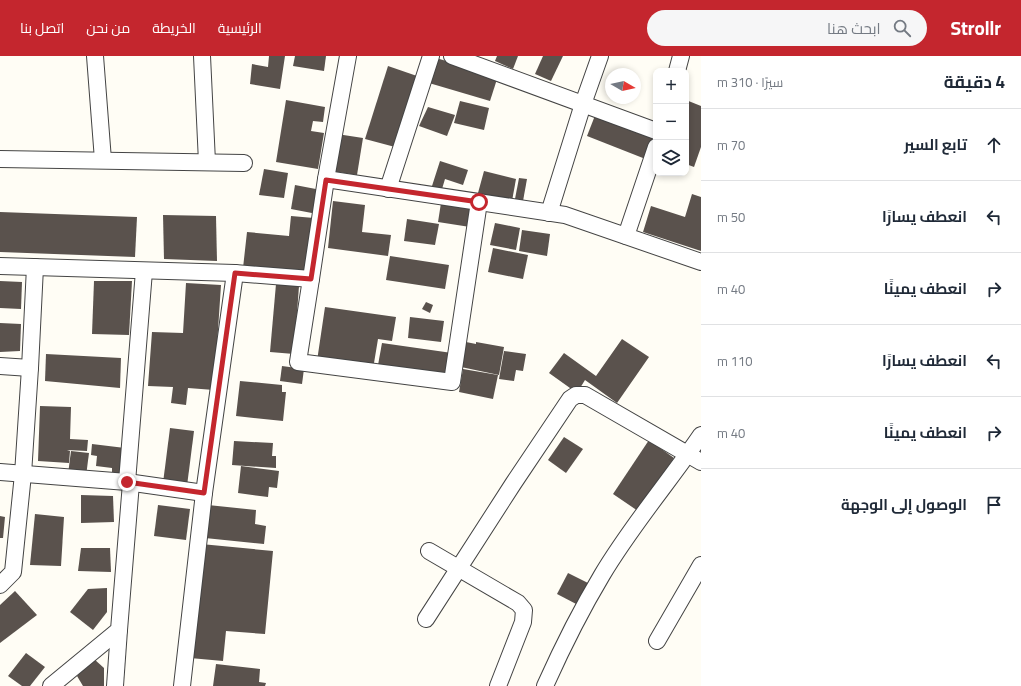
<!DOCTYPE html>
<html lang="ar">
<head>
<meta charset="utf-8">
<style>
	:root { --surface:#fff; --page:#f6f6f7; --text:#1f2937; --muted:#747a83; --line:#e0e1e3; --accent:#c4262e }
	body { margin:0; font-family:Georgia,Cairo,serif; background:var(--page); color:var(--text); direction:rtl }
	.controls { position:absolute; right:12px; top:12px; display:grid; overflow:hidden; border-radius:8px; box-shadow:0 2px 6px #0003 }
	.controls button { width:36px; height:36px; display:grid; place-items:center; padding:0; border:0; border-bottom:1px solid var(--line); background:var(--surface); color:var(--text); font:20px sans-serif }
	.compass { position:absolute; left:605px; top:12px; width:36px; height:36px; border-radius:50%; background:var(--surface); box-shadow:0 2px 6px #0003; rotate:99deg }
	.stop { position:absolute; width:12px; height:12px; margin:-9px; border:3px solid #c4262e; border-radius:50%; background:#fff }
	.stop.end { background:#c4262e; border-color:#fff; box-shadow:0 1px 4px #0008 }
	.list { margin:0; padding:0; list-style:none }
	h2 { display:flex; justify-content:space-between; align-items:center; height:52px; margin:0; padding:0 16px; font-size:17px }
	h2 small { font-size:13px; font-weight:400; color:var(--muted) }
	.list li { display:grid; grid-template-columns:26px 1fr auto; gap:12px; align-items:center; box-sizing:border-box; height:72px; padding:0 16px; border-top:1px solid var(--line) }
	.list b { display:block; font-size:15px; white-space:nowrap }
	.list em { font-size:13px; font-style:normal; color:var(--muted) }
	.icon { flex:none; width:22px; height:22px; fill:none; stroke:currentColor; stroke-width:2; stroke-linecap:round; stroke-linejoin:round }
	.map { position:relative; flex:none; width:701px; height:630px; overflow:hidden; direction:ltr }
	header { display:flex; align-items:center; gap:24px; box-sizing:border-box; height:56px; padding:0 20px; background:var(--accent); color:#fff }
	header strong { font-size:19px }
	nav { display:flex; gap:22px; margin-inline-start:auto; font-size:14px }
	.search { width:280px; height:36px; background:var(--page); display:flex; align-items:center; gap:10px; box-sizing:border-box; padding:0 14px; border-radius:22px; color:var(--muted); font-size:15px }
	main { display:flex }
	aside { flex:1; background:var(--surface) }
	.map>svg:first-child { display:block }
	.building { fill:#5a524d }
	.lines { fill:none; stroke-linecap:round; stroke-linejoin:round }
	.street-casing { stroke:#444; stroke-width:18 }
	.street { stroke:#fff; stroke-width:16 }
	.route { stroke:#c4262e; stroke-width:5 }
</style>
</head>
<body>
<header>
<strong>Strollr</strong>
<div class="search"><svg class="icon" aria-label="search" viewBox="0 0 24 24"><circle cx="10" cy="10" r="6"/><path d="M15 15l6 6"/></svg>ابحث هنا</div>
<nav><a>الرئيسية</a><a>الخريطة</a><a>من نحن</a><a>اتصل بنا</a></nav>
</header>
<main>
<aside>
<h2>4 دقيقة<small>سيرًا · 310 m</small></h2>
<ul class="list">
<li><svg class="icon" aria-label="ahead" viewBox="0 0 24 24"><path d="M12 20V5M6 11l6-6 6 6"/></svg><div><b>تابع السير</b></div><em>70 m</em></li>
<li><svg class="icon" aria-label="left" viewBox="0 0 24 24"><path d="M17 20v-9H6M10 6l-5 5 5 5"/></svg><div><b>انعطف يسارًا</b></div><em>50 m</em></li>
<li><svg class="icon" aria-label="right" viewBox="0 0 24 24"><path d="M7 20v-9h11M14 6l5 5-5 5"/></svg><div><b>انعطف يمينًا</b></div><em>40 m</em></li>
<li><svg class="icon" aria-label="left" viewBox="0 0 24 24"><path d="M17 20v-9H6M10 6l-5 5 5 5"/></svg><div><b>انعطف يسارًا</b></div><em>110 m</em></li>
<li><svg class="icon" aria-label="right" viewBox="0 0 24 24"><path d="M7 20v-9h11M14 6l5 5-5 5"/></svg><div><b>انعطف يمينًا</b></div><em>40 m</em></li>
<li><svg class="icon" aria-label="arrive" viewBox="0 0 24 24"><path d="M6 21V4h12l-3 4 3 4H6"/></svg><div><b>الوصول إلى الوجهة</b></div></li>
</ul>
</aside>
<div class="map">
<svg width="701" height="630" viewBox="0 0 701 630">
	<rect width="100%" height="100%" fill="#fffdf5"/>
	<g class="building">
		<polygon points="269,0 285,0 280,33 250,28 252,8 268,11"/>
		<polygon points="295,0 326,0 324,15 293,10"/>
		<polygon points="497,0 518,0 513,13 495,5"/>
		<polygon points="543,0 563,0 551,25 535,18"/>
		<polygon points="436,2 498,20 490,45 429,27"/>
		<polygon points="388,10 417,20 395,91 365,83"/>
		<polygon points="286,44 325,51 323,66 313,65 311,75 324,77 318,113 276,106"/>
		<polygon points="686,44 701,50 701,91 694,111 686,108"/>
		<polygon points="460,45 489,52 484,74 454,67"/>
		<polygon points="428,51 455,59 447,80 419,70"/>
		<polygon points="596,57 656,80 656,84 648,104 587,80"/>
		<polygon points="337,78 363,82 357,119 331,115"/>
		<polygon points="440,105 468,114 463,129 445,123 442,133 432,130"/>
		<polygon points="264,113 288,117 284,142 259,139"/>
		<polygon points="484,115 516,123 512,145 478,137"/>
		<polygon points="519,122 527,123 523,145 515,143"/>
		<polygon points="295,129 321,134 317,158 291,153"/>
		<polygon points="692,138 701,141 701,195 643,176 651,150 685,161"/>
		<polygon points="333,145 365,149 362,176 391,179 388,200 328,192"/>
		<polygon points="441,147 472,151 470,171 438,166"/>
		<polygon points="0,156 137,161 135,201 0,196"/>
		<polygon points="163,159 216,160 217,205 164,203"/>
		<polygon points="291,160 314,162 308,219 243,212 247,176 289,180"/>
		<polygon points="407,163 439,168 435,189 404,185"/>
		<polygon points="495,167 520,172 516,194 490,189"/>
		<polygon points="522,174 550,178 547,200 519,195"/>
		<polygon points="493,192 528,199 523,223 488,216"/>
		<polygon points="390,200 449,209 445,233 386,224"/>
		<polygon points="0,225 22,226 21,253 0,252"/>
		<polygon points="94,225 132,225 129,279 92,278"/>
		<polygon points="186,227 221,229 214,334 188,332 186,349 171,347 173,331 148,330 152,276 183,277"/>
		<polygon points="276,228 299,230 294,298 270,296"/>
		<polygon points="426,246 433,249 430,257 422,253"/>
		<polygon points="325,251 396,261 392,285 378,283 373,313 317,305"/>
		<polygon points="410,261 444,265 441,286 408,282"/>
		<polygon points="0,267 21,268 20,295 0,296"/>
		<polygon points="622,283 649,301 617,347 585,324 577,337 549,317 564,297 596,320"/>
		<polygon points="466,286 476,288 476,286 504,291 499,319 461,311"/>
		<polygon points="382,287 452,297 449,319 378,309"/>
		<polygon points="504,295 526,298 523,315 516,314 514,325 499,323"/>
		<polygon points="46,298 121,302 120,332 45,325"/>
		<polygon points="282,310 304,313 302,328 280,325"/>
		<polygon points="463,313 498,319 493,343 459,336"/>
		<polygon points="240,325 282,329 282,336 286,336 283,365 236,360"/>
		<polygon points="40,350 71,351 70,383 88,384 87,395 67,394 70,395 69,407 38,405"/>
		<polygon points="170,372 194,375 187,430 163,427"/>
		<polygon points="564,381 583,393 566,417 548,404"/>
		<polygon points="649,384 674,402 638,455 613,438"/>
		<polygon points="234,385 273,387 272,400 276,400 276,412 232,409"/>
		<polygon points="92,388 125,392 122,420 112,418 112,412 96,410 97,400 91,399"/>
		<polygon points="71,395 89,397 86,420 68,418"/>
		<polygon points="241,410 279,415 277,432 269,431 268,441 238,437"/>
		<polygon points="81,439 113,440 114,466 81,467"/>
		<polygon points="158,449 190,453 186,484 154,480"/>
		<polygon points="208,449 256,454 255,468 266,470 264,488 205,482"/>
		<polygon points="35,458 64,461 61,510 30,509"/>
		<polygon points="0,460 5,461 3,482 0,482"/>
		<polygon points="201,488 273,495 265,578 226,575 223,605 190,602"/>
		<polygon points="81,492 110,492 111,516 78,515"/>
		<polygon points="568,517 590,528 580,550 557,538"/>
		<polygon points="107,532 107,556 93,574 70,556 88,533"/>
		<polygon points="15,535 37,559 0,587 0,549"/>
		<polygon points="26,597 45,611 30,630 22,630 8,620"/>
		<polygon points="94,603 104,612 104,630 83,630 77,620"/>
		<polygon points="216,608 260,613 259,626 266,627 265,630 213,630"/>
	</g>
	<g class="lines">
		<g class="street-casing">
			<g id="street">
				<polyline points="95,0 103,104"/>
				<polyline points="202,0 207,106"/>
				<polyline points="348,0 326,123 311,223 298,306 452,326 479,146"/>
				<polyline points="452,0 656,75"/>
				<polyline points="677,15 681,0"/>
				<polyline points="0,103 244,107"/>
				<polyline points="326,123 565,159 701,206"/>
				<polyline points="388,133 431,0"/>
				<polyline points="549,157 583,48 600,0"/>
				<polyline points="626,180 656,91"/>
				<polyline points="0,210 235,217 311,223"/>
				<polyline points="0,310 30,312"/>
				<polyline points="0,416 127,426 204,437"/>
				<polyline points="127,426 144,215"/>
				<polyline points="429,495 518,547 524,554 523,566 498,630"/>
				<polyline points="0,529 13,516 23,418 30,312 35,211"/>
				<polyline points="426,563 513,428 570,343 576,339 585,339 701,406"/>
				<polyline points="657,585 701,509"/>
				<polyline points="51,630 119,574 131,427"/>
				<polyline points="115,630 119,574"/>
				<polyline points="182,630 204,437 235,217"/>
				<path d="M545,630C562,592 581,554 602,519C631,470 669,426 701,379"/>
			</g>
		</g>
		<use href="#street" class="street"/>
	</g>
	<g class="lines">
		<polyline class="route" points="127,426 204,437 235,217 311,223 326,124 479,146"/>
	</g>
</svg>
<div class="controls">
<button>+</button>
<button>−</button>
<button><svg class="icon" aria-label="layers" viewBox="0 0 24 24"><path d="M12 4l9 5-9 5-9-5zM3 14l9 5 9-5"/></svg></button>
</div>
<svg class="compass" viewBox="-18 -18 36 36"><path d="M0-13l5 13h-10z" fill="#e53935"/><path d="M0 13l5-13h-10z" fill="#747a83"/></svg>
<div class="stop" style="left:479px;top:146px"></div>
<div class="stop end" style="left:127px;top:426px"></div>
</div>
</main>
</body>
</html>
